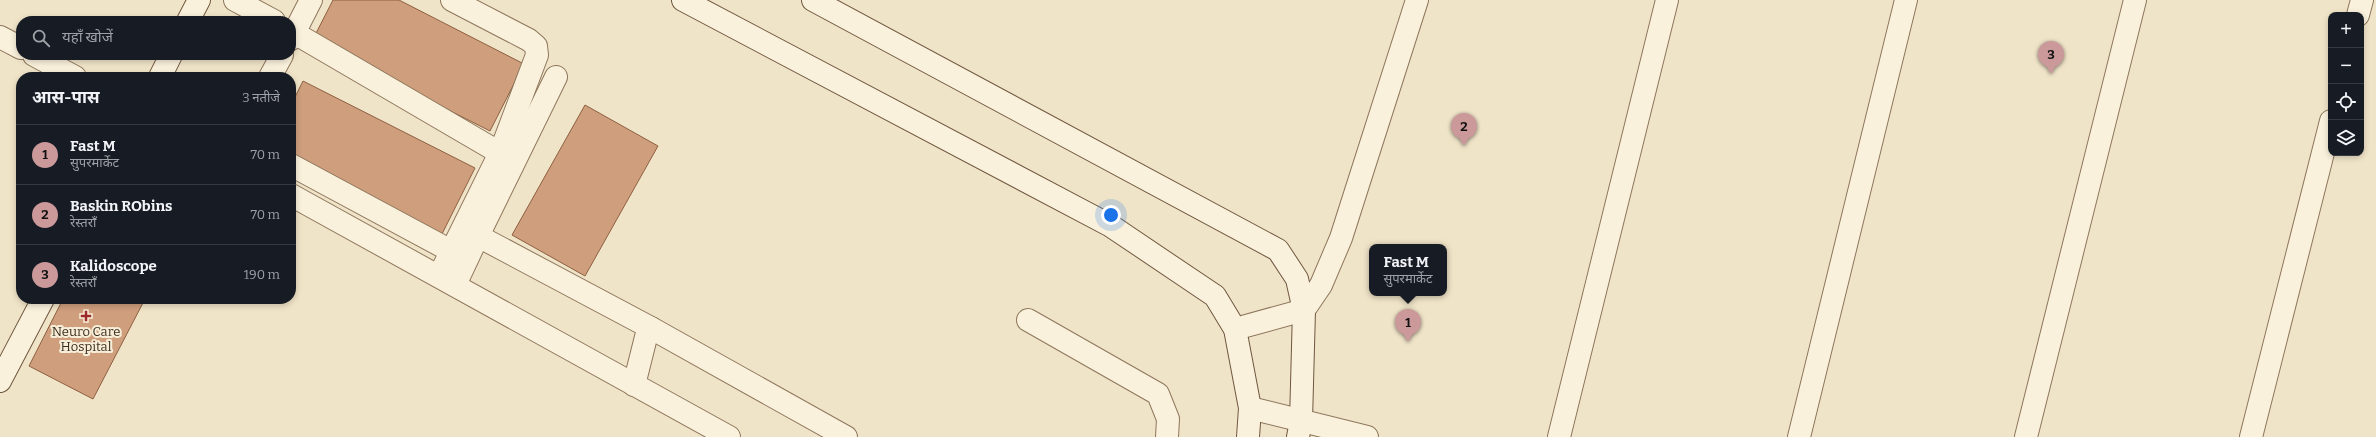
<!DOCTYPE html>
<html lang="hi">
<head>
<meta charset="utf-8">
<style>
	:root { --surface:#171b24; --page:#242831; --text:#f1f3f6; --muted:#9ea1a6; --line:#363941; --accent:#cc999b }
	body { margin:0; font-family:Bitter,"Noto Sans Devanagari",serif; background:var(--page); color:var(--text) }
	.controls { position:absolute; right:12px; top:12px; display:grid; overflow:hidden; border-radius:8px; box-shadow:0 2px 6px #0003 }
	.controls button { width:36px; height:36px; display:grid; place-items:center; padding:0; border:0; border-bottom:1px solid var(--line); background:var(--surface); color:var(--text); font:20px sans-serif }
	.you { position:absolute; left:1111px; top:215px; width:14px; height:14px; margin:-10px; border:3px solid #fff; border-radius:50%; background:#1a73e8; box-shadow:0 0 0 6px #1a73e833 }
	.badge { display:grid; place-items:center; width:26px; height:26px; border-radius:50%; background:var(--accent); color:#111; font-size:13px; font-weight:700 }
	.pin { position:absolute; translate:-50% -33px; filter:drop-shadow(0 1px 2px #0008) }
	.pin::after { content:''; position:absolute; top:21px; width:14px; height:12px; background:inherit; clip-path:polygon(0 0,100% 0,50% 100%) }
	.popup { position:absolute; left:1369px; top:244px; width:78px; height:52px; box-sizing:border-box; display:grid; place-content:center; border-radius:8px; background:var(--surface); filter:drop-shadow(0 1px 3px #0005); font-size:13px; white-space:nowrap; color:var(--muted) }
	.popup b { font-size:15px; color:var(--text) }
	.popup::after { content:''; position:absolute; left:50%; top:100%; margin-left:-8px; border:8px solid transparent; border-top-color:var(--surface) }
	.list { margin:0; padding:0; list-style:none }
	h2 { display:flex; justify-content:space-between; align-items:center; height:52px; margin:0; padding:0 16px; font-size:17px }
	h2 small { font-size:13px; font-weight:400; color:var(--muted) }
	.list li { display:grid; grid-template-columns:26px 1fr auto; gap:12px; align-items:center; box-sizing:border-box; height:60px; padding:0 16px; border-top:1px solid var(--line) }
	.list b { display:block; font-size:15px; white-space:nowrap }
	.list p { margin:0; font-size:13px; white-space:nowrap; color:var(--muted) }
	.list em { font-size:13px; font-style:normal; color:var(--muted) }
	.icon { flex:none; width:22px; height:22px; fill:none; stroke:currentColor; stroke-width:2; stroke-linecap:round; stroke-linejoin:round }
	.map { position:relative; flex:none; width:2376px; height:437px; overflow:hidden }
	.search { position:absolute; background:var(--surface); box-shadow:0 2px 6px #0003; left:16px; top:16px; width:280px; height:44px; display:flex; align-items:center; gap:10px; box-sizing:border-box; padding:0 14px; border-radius:16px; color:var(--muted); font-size:15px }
	.panel { position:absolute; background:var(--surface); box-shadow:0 2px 6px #0003; left:16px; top:72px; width:280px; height:232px; border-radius:16px }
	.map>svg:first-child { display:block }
	.building { fill:#cf9f7d; stroke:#8d5f41 }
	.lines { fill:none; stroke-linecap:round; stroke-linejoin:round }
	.street-casing { stroke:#8d765c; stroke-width:24 }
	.secondary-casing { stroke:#6f573f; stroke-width:24 }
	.street { stroke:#faf1dc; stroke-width:22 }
	.secondary { stroke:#faf1dc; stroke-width:22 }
	.poi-dot { fill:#9e2a2b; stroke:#f7eed8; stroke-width:1.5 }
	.labels { text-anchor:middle; stroke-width:4; stroke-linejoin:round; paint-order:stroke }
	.poi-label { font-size:13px; fill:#3d2e20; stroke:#f7eed8 }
</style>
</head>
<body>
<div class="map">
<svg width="2376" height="437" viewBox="0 0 2376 437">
	<rect width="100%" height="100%" fill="#f0e4c8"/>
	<g class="building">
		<polygon points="333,0 399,0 524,64 490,131 312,41"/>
		<polygon points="303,81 475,168 441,236 291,160 291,105"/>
		<polygon points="585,105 658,146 585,276 512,235"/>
		<polygon points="63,299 145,299 93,399 29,366"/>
	</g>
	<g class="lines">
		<g class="street-casing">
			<g id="street">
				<polyline points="235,0 274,21"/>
				<polyline points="2358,15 2362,0"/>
				<polyline points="291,31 500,153"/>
				<polyline points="0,37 21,48"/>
				<polyline points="291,39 311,0"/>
				<polyline points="34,55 75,77"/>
				<polyline points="270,77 282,55"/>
				<polyline points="556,77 478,236 651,328 846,437"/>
				<polyline points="291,165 451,251"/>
				<polyline points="291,195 729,437"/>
				<polyline points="439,276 500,153 537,55 536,46 529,40 452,0"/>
				<polyline points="455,285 478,236"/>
				<polyline points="1028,320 1158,394 1168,419 1167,437"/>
				<polyline points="1235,329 1304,310 1321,285 1341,238 1417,0"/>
				<polyline points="634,385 646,337 651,328"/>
				<polyline points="1250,408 1367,437"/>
				<polyline points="1559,437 1667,0"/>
				<polyline points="1799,437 1906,0"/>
				<polyline points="2026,437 2135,0"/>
				<polyline points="2251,437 2331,121"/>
			</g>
		</g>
		<g class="secondary-casing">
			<g id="secondary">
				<polyline points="683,0 1111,226 1215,296 1235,329 1250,408 1248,437"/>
				<polyline points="813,0 1278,250 1297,279 1304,310 1301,421 1298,437"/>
				<polyline points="188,21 199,0"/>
				<polyline points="160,77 171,55"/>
				<polyline points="0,381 43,299"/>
			</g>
		</g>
		<use href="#street" class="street"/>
		<use href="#secondary" class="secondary"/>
	</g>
	<path class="poi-dot" d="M84 310h4v4h4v4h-4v4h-4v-4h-4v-4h4z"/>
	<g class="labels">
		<g class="poi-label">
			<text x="86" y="336">Neuro Care<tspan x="86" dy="15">Hospital</tspan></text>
		</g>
	</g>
</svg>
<div class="controls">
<button>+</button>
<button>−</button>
<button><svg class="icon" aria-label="locate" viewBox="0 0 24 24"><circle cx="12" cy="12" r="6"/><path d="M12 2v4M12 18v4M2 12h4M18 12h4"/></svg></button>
<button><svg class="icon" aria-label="layers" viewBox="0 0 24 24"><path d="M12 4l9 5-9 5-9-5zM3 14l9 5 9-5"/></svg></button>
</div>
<div class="you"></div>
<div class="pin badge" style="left:1408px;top:342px">1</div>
<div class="popup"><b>Fast M</b>सुपरमार्केट</div>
<div class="pin badge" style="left:1464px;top:146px">2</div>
<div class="pin badge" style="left:2051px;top:74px">3</div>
<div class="search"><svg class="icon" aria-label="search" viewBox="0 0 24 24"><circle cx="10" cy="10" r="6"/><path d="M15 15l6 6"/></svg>यहाँ खोजें</div>
<section class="panel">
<h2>आस-पास<small>3 नतीजे</small></h2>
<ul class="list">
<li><span class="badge">1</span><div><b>Fast M</b><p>सुपरमार्केट</p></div><em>70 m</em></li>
<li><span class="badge">2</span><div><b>Baskin RObins</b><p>रेस्तराँ</p></div><em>70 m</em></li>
<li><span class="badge">3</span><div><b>Kalidoscope</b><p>रेस्तराँ</p></div><em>190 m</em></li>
</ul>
</section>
</div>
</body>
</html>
